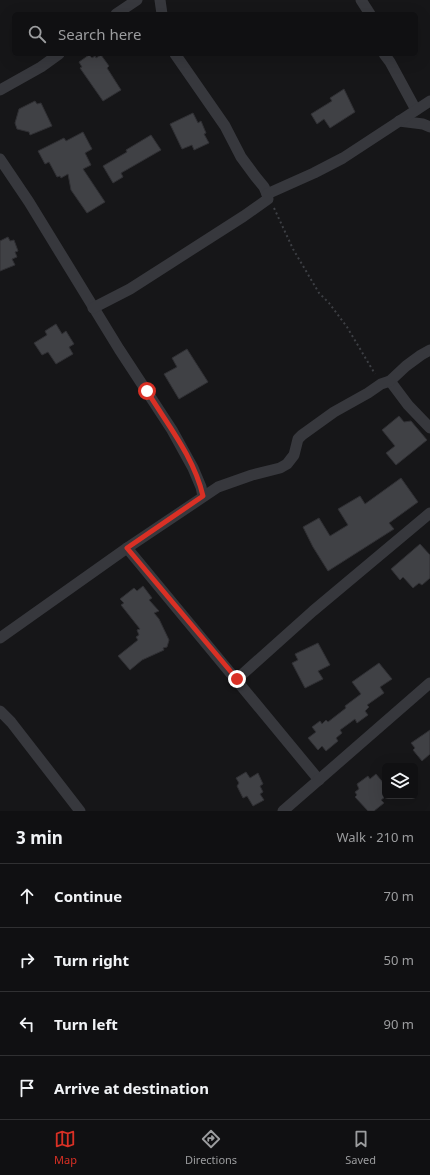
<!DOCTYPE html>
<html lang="en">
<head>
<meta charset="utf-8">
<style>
	:root { --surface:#101012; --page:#1e1e20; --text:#f1f3f6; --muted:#9c9d9f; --line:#303032; --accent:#d93025 }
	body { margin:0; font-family:"Noto Sans",sans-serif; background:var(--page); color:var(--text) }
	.controls { position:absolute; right:12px; bottom:12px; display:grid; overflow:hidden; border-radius:6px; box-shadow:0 4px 16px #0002 }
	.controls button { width:36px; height:36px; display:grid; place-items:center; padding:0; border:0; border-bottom:1px solid var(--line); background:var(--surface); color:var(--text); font:20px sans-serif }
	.stop { position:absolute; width:12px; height:12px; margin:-9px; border:3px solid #d93025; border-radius:50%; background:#fff }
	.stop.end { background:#d93025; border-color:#fff; box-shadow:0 1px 4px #0008 }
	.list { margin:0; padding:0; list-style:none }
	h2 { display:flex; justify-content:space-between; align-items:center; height:52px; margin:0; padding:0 16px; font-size:17px }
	h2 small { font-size:13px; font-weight:400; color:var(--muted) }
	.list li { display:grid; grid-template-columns:26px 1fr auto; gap:12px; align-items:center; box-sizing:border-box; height:64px; padding:0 16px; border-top:1px solid var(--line) }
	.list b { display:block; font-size:15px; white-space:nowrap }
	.list em { font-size:13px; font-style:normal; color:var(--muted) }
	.icon { flex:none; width:22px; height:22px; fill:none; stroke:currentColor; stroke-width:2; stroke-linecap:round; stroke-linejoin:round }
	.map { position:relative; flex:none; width:430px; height:811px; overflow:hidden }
	.search { position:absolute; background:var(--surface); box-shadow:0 4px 16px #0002; left:12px; right:12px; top:12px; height:44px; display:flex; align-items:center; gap:10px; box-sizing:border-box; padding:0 14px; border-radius:6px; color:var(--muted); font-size:15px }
	.sheet { height:308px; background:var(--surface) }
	nav { display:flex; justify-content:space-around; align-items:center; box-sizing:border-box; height:56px; border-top:1px solid var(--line); background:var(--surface); font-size:11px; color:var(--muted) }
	nav a { display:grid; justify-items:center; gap:2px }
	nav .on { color:var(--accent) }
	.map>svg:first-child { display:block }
	.building { fill:#404145; stroke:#303034 }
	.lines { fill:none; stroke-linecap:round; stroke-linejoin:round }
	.path { stroke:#3d3f44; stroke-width:2; stroke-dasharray:2 3; stroke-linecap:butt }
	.minor { stroke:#37383d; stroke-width:11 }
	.route { stroke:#d93025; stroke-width:5 }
</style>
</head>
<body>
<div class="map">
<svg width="430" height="811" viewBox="0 0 430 811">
	<rect width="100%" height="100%" fill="#161618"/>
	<g class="building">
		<polygon points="89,55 92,58 95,56 96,58 101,55 109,66 107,68 121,90 103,101 80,68 82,67 79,62"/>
		<polygon points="344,89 355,112 330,128 324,119 317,124 311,114 332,101 330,98"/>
		<polygon points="35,101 37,104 41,103 52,126 30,135 29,132 17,129 15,123 19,109"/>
		<polygon points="193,113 198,123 201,121 206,133 204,134 209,143 194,150 192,145 182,149 170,124"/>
		<polygon points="83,132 92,149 85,153 91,165 83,169 105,202 87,213 71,190 68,174 61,178 60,176 57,177 49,162 45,164 38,151 64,138 66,141"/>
		<polygon points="151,135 161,150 121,173 123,177 113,183 103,166 127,152 126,150"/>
		<polygon points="8,237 10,241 14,240 18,251 15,252 17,257 12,259 15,265 0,271 0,241"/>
		<polygon points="56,324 62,334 66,331 74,344 69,347 73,354 56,364 48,352 42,355 34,343 47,335 45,331"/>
		<polygon points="187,349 208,382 179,399 164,374 177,367 172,358"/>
		<polygon points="399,416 404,422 411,421 427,440 396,465 386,453 395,446 382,430"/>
		<polygon points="401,478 418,502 389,523 394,529 328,571 313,547 303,527 319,518 330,536 348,525 338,509 360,496 365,504"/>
		<polygon points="420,544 430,555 430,578 422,585 419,583 413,588 403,577 400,580 391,569"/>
		<polygon points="143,586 152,598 149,600 159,611 154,613 159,619 169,640 167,647 163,648 164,650 142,660 130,670 118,656 138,640 136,637 139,635 137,630 140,629 121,605 124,603 120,599 134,588 137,591"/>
		<polygon points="318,643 330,665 318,671 323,679 305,688 292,663 298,660 295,654"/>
		<polygon points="379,663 392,679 380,687 384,693 367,705 369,707 365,711 368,715 357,723 355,719 340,730 342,733 336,738 338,741 326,751 322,746 318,750 308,738 316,732 312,727 320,721 322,724 326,720 328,722 346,708 345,706 361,694 352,682"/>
		<polygon points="430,730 430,754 422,761 413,750 415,748 411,743"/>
		<polygon points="246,772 250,778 258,773 263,784 260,786 263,792 260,794 264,800 253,806 247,796 243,798 237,786 239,783 236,778"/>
		<polygon points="376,774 385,785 385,797 381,800 384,803 374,811 368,811 355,797 357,795 355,792 359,789 357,784 368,776 370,779"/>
	</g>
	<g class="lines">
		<polyline class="path" points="274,208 293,249 319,293 329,303 347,327 375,374"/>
		<g class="minor">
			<polyline points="160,0 162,14"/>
			<polyline points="361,0 370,14"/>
			<polyline points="116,14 137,0"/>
			<polyline points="175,54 225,126 241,157 255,176 264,187 267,194"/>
			<polyline points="384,54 390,62 416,110"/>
			<polyline points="0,90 41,67 59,54"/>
			<polyline points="399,121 423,124 430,127"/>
			<polyline points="0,159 29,202 119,349 172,430 193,468 201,487 203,496"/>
			<polyline points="93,308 130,289 244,216 268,199 267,194 314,173 343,158 430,101"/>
			<polyline points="390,381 408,405 430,428"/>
			<polyline points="127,548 319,780"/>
			<polyline points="0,638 127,548 218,487 252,475 280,468 287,464 294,455 298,439 302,435 334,412 368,393 381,384 390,381 406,366 421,355 430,350"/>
			<polyline points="237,679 313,611 430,513"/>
			<polyline points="0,711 11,722 80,811"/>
			<polyline points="283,811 430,683"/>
		</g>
	</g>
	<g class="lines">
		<path class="route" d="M147,391C167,424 194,457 203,496L127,548L237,679"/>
	</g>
</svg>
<div class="controls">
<button><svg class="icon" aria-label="layers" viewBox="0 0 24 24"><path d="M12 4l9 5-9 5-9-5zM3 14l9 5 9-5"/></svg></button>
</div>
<div class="stop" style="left:147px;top:391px"></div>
<div class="stop end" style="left:237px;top:679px"></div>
<div class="search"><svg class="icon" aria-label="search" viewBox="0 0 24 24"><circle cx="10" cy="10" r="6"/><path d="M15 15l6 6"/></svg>Search here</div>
</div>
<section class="sheet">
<h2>3 min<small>Walk · 210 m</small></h2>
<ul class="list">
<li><svg class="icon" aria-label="ahead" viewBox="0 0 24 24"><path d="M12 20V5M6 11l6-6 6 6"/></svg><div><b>Continue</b></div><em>70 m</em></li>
<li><svg class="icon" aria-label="right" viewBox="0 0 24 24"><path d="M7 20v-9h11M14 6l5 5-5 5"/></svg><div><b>Turn right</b></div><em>50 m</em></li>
<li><svg class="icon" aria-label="left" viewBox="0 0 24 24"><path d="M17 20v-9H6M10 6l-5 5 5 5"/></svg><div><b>Turn left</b></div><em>90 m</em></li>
<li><svg class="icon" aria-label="arrive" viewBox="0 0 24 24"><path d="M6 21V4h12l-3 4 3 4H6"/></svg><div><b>Arrive at destination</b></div></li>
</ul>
</section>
<nav>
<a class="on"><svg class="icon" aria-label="map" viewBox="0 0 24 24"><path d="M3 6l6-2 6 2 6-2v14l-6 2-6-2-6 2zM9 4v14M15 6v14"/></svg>Map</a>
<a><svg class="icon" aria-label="directions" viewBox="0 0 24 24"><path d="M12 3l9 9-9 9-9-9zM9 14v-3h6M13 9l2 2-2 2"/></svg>Directions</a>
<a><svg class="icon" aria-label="saved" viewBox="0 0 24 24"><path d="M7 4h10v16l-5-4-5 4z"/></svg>Saved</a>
</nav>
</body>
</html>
